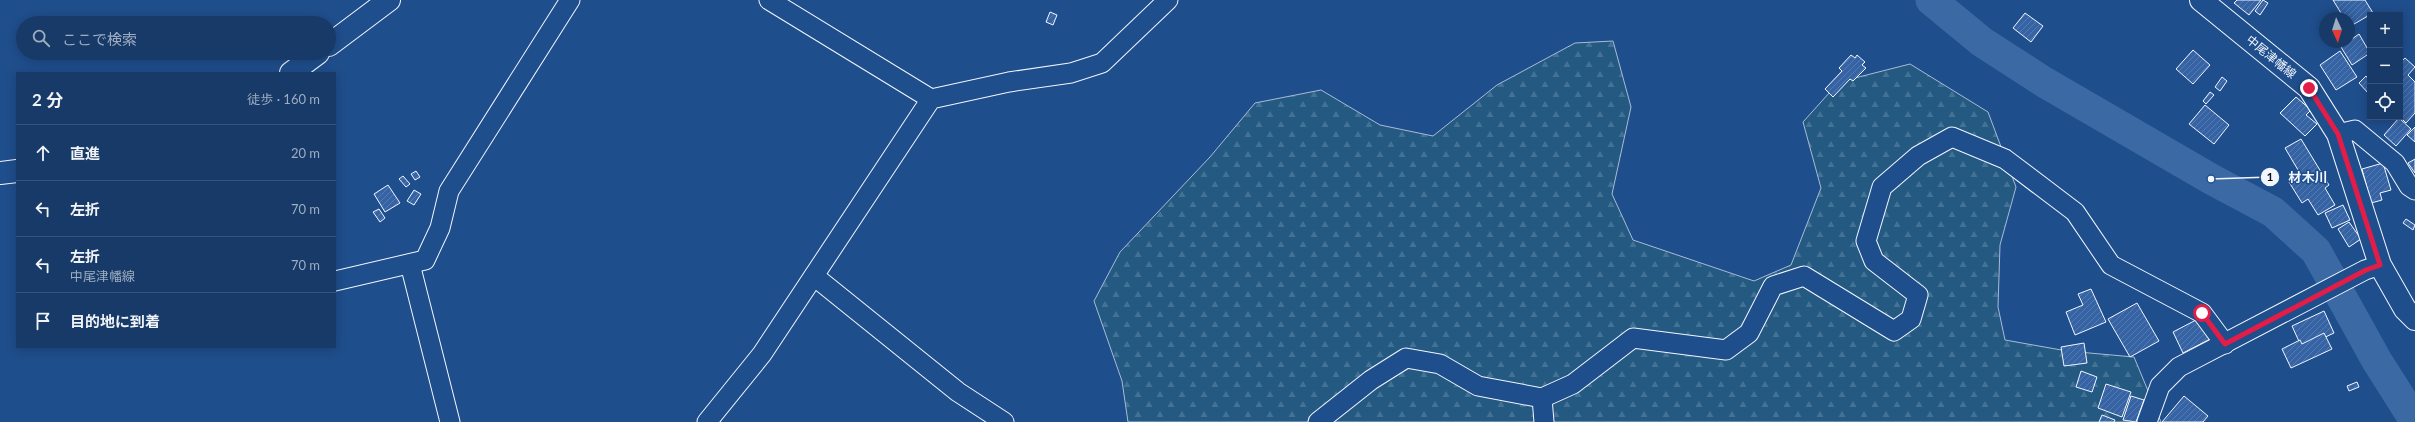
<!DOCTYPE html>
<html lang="ja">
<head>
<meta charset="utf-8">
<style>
	:root { --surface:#173a69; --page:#20416f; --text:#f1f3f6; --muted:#9eadc0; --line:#36547d }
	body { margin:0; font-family:Lato,"Noto Sans JP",sans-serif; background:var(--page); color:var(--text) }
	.controls { position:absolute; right:12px; top:12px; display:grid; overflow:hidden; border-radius:0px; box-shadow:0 2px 10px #0003 }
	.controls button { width:36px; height:36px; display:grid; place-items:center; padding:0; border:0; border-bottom:1px solid var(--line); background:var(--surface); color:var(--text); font:20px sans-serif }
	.compass { position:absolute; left:2319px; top:12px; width:36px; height:36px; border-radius:50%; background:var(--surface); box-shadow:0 2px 10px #0003; rotate:176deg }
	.stop { position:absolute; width:12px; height:12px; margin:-9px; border:3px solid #e11d48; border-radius:50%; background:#fff }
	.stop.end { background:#e11d48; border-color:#fff; box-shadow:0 1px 4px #0008 }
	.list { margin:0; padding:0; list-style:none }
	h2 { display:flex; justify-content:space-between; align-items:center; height:52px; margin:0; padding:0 16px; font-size:17px }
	h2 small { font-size:13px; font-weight:400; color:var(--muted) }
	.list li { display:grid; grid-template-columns:26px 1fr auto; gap:12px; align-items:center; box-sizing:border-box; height:56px; padding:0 16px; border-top:1px solid var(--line) }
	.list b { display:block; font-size:15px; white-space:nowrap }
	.list p { margin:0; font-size:13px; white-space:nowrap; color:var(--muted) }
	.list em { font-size:13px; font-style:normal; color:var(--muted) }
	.icon { flex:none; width:22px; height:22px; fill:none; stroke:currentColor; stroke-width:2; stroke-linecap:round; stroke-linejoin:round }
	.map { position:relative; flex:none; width:2415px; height:422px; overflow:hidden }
	.search { position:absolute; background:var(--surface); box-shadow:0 2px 10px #0003; left:16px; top:16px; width:320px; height:44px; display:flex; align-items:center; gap:10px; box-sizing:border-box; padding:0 14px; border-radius:22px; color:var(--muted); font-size:15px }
	.panel { position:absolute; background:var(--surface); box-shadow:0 2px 10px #0003; left:16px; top:72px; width:320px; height:276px; border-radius:0px }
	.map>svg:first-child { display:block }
	.forest { fill:url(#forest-firs); stroke:#a8bbd7 }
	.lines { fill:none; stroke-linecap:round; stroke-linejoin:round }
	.river { stroke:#3b69a3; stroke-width:31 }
	.building { fill:url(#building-hatch); stroke:#f2f6ff }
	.minor-casing { stroke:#f2f6ff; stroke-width:21 }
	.major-casing { stroke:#f2f6ff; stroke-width:24 }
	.minor { stroke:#1f4e8c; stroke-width:19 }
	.major { stroke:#1f4e8c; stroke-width:22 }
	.route { stroke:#e11d48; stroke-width:5 }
	.labels { text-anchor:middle; stroke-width:3; stroke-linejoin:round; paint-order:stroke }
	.street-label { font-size:12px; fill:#f2f6ff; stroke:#1f4e8c }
	.leader { fill:none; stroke:#f2f6ff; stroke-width:1.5 }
	.callout-dot { fill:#f2f6ff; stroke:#1f4e8c; stroke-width:1.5 }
	.mark-label { font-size:12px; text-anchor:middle; font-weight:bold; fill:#111 }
	.callout-label { font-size:13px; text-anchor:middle; font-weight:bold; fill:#f2f6ff; stroke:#1f4e8c; stroke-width:3; stroke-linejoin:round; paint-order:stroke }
</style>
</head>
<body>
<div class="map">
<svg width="2415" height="422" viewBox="0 0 2415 422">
	<defs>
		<pattern id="forest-firs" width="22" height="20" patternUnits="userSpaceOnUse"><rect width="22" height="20" fill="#245a82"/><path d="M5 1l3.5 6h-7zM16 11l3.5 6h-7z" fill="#447295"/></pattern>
		<pattern id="building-hatch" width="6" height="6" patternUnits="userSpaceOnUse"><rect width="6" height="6" fill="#3563a3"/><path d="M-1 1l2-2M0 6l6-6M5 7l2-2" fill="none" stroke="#537ab1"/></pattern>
	</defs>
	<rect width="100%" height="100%" fill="#1f4e8c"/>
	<polygon class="forest" points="1613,41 1631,107 1612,194 1633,240 1754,281 1791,265 1821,188 1803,122 1839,82 1910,64 1988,112 2016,187 2000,245 1998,307 2005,340 2067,351 2134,357 2161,422 1128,422 1122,381 1094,301 1120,252 1210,157 1255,103 1321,90 1380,125 1433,136 1497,85 1575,43"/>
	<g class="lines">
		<polyline class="river" points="1931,0 1982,42 2044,82 2211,179 2273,212 2316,251 2377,361 2415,421"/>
	</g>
	<g class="building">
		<polygon points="2237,0 2261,0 2249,15 2234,3"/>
		<polygon points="2263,0 2268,3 2260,15 2255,11"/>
		<polygon points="2333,0 2365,0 2373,13 2349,27 2349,18 2344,18"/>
		<polygon points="1050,12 1057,15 1053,25 1046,22"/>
		<polygon points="2025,13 2043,26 2031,42 2013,28"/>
		<polygon points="2359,34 2370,53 2352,65 2341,47"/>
		<polygon points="2193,50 2210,65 2193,84 2176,69"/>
		<polygon points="2340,51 2357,77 2336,90 2320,65"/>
		<polygon points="1851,55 1855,58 1857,55 1865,62 1862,65 1866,68 1853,81 1850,79 1833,97 1825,89 1842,71 1839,68"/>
		<polygon points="2405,58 2415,67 2408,75 2415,82 2415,113 2406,123 2400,117 2400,63"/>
		<polygon points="2366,76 2370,81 2368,93 2359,83"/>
		<polygon points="2222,77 2227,81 2220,91 2215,87"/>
		<polygon points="2210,92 2214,95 2206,104 2203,101"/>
		<polygon points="2296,97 2311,110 2306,115 2317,124 2305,136 2280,113"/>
		<polygon points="2205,105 2229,125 2214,144 2189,124"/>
		<polygon points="2399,118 2411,129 2396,146 2384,135"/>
		<polygon points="2415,127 2415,142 2407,135"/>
		<polygon points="2301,139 2329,185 2325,188 2335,205 2318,215 2308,199 2302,203 2289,182 2301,175 2285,148"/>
		<polygon points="2415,159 2415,173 2408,163"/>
		<polygon points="2383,163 2391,190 2380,193 2382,200 2371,203 2362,169"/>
		<polygon points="416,171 420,177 415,180 411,174"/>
		<polygon points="403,176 410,184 406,187 399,179"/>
		<polygon points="388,185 400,203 385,212 374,194"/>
		<polygon points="414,190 421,194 414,205 407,201"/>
		<polygon points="2343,205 2350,220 2332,228 2325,213"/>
		<polygon points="379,209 385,218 380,222 373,212"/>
		<polygon points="2406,219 2415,225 2413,230 2403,223"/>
		<polygon points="2349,222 2361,239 2349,247 2338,229"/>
		<polygon points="2091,289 2106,322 2075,335 2066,312 2083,305 2078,294"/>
		<polygon points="2137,303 2159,341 2130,357 2108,319"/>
		<polygon points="2324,311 2334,333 2302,348 2292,326"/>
		<polygon points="2196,320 2201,328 2205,326 2212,338 2183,353 2173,332"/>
		<polygon points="2324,333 2332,349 2291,368 2282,349 2300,340 2302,344"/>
		<polygon points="2084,343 2087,363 2064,366 2061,347"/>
		<polygon points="2081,371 2097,377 2092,392 2076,387"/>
		<polygon points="2357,382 2359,387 2349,391 2347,386"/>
		<polygon points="2106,384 2131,392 2122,417 2098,408"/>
		<polygon points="2131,396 2144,400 2136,422 2123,420"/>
		<polygon points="2184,396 2208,416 2203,422 2162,422"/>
		<polygon points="2102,415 2115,420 2114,422 2099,422"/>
	</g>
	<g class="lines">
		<g class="minor-casing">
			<g id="minor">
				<polyline points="769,0 931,99"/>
				<polyline points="2338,134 2355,130 2395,163 2409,186 2415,190"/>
				<polyline points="410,264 450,422"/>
				<polyline points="814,276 958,392 1004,422"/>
				<polyline points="335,281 425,260 440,228 449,191 570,0"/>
				<polyline points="1542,398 1544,422"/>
				<polyline points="707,422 762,354 931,99 1009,82 1071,73 1102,63 1168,0"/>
				<polyline points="1318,422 1371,380 1406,358 1440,364 1478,386 1542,398 1573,384 1633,338 1726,350 1749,333 1773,286 1804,276 1894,331 1911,319 1918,295 1874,261 1866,241 1882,187 1918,156 1952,137 2005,159 2075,212 2111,265 2202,313 2225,344"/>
				<polyline points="2147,422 2160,386 2179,367 2365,270 2380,265"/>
			</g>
		</g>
		<g class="major-casing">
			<g id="major">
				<polyline points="2201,0 2309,88 2338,134 2380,265 2405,309 2415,319"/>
				<polyline points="329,45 389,0"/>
				<polyline points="291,73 318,53"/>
				<polyline points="0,173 17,171"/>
			</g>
		</g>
		<use href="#minor" class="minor"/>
		<use href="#major" class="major"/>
	</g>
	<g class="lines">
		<polyline class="route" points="2202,313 2225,344 2366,270 2380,265 2338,134 2309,88"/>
	</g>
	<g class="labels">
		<g class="street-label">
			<text transform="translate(2271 57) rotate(39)" y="4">中尾津幡線</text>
		</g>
	</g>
	<path class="leader" d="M2211 179L2270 177"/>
	<g class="callout-dot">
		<circle cx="2211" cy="179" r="4"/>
		<circle cx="2270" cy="177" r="10"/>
	</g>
	<g class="mark-label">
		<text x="2270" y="181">1</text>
	</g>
	<g class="callout-label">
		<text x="2308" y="182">材木川</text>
	</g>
</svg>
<div class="controls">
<button>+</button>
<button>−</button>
<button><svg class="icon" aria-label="locate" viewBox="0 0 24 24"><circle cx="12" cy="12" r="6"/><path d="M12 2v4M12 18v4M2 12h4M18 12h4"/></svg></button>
</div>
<svg class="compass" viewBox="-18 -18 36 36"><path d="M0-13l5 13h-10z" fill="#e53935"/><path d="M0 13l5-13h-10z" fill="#9eadc0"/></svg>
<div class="stop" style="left:2202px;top:313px"></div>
<div class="stop end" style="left:2309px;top:88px"></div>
<div class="search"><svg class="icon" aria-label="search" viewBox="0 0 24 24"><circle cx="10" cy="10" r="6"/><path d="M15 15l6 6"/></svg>ここで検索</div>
<section class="panel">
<h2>2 分<small>徒歩 · 160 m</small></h2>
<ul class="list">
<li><svg class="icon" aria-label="ahead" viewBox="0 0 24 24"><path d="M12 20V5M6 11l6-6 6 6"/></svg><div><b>直進</b></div><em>20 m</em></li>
<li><svg class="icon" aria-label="left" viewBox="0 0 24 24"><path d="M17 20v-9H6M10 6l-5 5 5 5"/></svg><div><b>左折</b></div><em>70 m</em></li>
<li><svg class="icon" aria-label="left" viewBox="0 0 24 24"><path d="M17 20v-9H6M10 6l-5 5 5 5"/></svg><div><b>左折</b><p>中尾津幡線</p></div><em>70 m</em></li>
<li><svg class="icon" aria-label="arrive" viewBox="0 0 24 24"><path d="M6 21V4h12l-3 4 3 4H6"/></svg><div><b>目的地に到着</b></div></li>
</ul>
</section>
</div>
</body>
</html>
